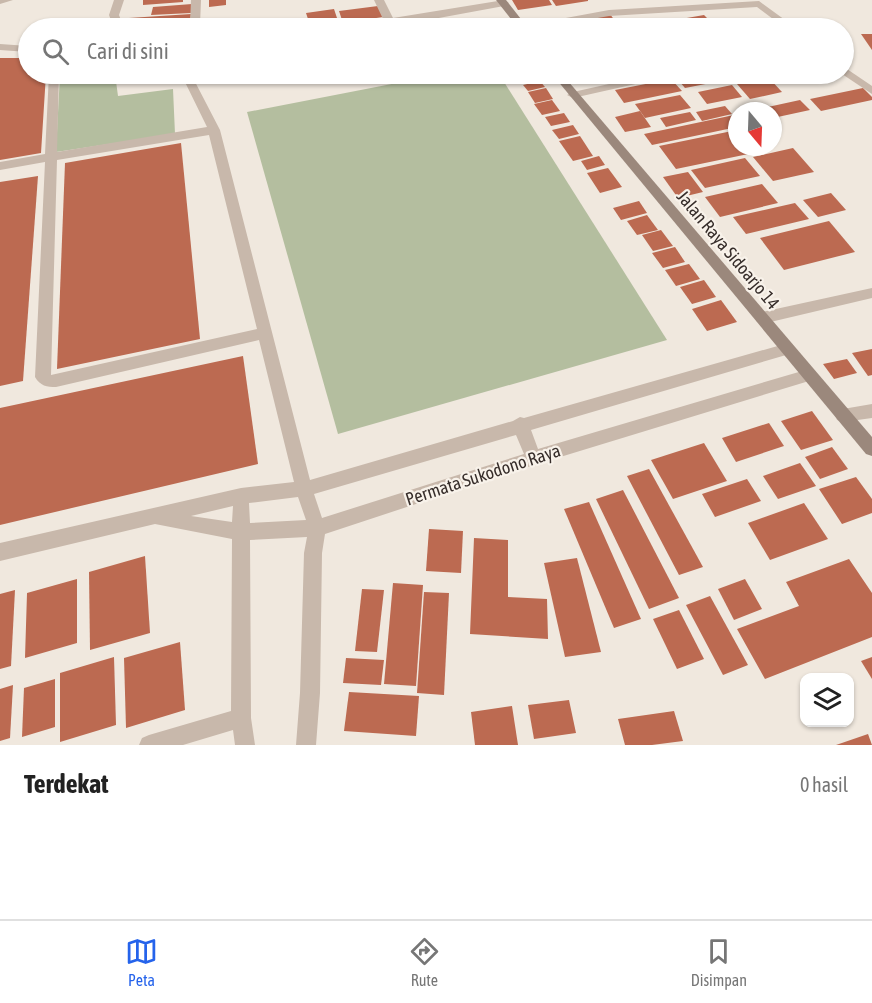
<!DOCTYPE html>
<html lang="id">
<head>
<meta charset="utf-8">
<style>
	:root { --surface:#fff; --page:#f6f6f6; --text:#222; --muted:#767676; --line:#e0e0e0; --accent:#2563eb }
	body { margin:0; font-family:"Asap Condensed",sans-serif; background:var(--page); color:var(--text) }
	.controls { position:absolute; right:18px; bottom:18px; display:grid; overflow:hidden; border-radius:12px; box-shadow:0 2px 4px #0004 }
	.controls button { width:54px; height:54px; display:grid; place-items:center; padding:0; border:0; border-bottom:2px solid var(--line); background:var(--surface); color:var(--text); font:30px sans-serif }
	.compass { position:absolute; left:728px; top:102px; width:54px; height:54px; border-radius:50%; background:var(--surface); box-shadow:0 2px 4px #0004; rotate:161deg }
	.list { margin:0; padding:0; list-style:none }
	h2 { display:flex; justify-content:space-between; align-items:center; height:78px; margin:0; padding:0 24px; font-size:26px }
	h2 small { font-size:20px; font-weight:400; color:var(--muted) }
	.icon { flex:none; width:33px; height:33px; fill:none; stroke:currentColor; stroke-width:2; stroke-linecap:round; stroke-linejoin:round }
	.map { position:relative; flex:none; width:872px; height:745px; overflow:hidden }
	.search { position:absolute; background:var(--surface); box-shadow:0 2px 4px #0004; left:18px; right:18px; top:18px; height:66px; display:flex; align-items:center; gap:15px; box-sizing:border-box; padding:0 21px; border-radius:33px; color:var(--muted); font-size:22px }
	.sheet { height:174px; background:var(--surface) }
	nav { display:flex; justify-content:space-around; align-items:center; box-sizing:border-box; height:84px; border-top:2px solid var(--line); background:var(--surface); font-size:16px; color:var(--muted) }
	nav a { display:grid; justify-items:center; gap:3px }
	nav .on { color:var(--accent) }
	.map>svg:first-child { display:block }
	.green { fill:#b4be9f }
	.building { fill:#bc6a51 }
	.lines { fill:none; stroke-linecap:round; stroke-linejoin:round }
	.lane { fill:#c8b8ab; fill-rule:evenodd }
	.street { fill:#c8b8ab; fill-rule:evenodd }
	.secondary { fill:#9b887c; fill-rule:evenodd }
	.labels { text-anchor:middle; stroke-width:4.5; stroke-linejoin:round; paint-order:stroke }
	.street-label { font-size:18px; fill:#362d2a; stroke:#f8f2ea }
</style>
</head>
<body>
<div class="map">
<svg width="872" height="745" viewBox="0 0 872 745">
	<rect width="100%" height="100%" fill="#f0e8de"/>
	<g class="green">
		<polygon points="60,74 115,74 118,96 173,89 175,134 56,152"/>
		<polygon points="443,74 499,74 667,340 338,434 247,112"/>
	</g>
	<g class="building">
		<polygon points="143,0 183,0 183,2 143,5"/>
		<polygon points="209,0 226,0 226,5 209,7"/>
		<polygon points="512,0 549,0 552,5 518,10"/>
		<polygon points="552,0 588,0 588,1 556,6"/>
		<polygon points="192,4 191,13 151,15 153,7"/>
		<polygon points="378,6 383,17 343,23 339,11"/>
		<polygon points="334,9 337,18 309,22 306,13"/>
		<polygon points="191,14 190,22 127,26 129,18"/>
		<polygon points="610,14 615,21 573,28 553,28 550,25"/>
		<polygon points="704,15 717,28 689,28 681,19"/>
		<polygon points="631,20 636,27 590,28 590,27"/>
		<polygon points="675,21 682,28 639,28 639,27"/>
		<polygon points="861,34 872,34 872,50"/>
		<polygon points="0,58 28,58 28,74 46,74 41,153 0,160"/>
		<polygon points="514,74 536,74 537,76 519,79"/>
		<polygon points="597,74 600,78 585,81 581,75"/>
		<polygon points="673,74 752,74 752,75 685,88"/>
		<polygon points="769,78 782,92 750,99 737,84"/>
		<polygon points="671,79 682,91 624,103 615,90"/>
		<polygon points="540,81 545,87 528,91 523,85"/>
		<polygon points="732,85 742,97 707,104 698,92"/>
		<polygon points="546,88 553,99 535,103 528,92"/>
		<polygon points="863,88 872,97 872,100 821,111 810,99"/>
		<polygon points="680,95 691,108 645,118 635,104"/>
		<polygon points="552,100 560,111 542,115 534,104"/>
		<polygon points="800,100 810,110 773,118 773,111 750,111"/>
		<polygon points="725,106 732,114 702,121 696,112"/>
		<polygon points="640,111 651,127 625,132 615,117"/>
		<polygon points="690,112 696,120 666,127 660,118"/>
		<polygon points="564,113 570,122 551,126 545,117"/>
		<polygon points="734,115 737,119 737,127 652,145 644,134"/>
		<polygon points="573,125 579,134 559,139 552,130"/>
		<polygon points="737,130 737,147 765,147 767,150 676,169 659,146"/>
		<polygon points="580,136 593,156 573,161 559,141"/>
		<polygon points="181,143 200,339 57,369 65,163"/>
		<polygon points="793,148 814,172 773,181 753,157"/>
		<polygon points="599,156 605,165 587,170 581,161"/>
		<polygon points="745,158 760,176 705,188 691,170"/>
		<polygon points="608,168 622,187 600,193 587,173"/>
		<polygon points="688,172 703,192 678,198 663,177"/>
		<polygon points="38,176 23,381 0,386 0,182"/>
		<polygon points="762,184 778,203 720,217 705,197"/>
		<polygon points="831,193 846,210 818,217 803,200"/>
		<polygon points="639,201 647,213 621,220 613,208"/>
		<polygon points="795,203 809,219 746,234 733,217"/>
		<polygon points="647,215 658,230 637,235 627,221"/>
		<polygon points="829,221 855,252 784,270 760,238"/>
		<polygon points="661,230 673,246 653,251 642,235"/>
		<polygon points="675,247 685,262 663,268 652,253"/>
		<polygon points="689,264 700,279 676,286 665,270"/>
		<polygon points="704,280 716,297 692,304 680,287"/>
		<polygon points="721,300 737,322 707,331 692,309"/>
		<polygon points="872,349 872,375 868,376 852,353"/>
		<polygon points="243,356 258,464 0,525 0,408"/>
		<polygon points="847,359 857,373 834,379 823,364"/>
		<polygon points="812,411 833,440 801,450 781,421"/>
		<polygon points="769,423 784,446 736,462 722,438"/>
		<polygon points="704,443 727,481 673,499 651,460"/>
		<polygon points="832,447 848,469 820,479 805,457"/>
		<polygon points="800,463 816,486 778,499 763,476"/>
		<polygon points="649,469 703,567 679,575 627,476"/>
		<polygon points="856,477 872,499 872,513 842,524 819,489"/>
		<polygon points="747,479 761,501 715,517 702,494"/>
		<polygon points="623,490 679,598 649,609 596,499"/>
		<polygon points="589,502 641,619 614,628 564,509"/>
		<polygon points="804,503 828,539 770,560 748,523"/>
		<polygon points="429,529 463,531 461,573 426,571"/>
		<polygon points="474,538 508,540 508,597 547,599 548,639 470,634"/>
		<polygon points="145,556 150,633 90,650 89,572"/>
		<polygon points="577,558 601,652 565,657 544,563"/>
		<polygon points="849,559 872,593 872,637 765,679 737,629 799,606 786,582"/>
		<polygon points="77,579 77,643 25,658 27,593"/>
		<polygon points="745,579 762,609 734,620 718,589"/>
		<polygon points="393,583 423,585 416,686 384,684"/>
		<polygon points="362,589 384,590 377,652 355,651"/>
		<polygon points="15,590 11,666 0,669 0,594"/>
		<polygon points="424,592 449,593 444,695 417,693"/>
		<polygon points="710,596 748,665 723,675 686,605"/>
		<polygon points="679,610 704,659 677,669 653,619"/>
		<polygon points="180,642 185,710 126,728 124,658"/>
		<polygon points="114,657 116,725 60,742 60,673"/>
		<polygon points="872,657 872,679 861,661"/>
		<polygon points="346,658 384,660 381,685 343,683"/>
		<polygon points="55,679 55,727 22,737 24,688"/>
		<polygon points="13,685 10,738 0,741 0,689"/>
		<polygon points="349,692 419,696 416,736 344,731"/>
		<polygon points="569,700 576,733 534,739 528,705"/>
		<polygon points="512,706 518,745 475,745 471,712"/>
		<polygon points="674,711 683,741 652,745 625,745 618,719"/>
		<polygon points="868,734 872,745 836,745"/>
	</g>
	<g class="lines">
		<g class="lane">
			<polygon points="654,74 658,75 658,79 573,98 567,95 573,92"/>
			<polygon points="872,288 872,298 762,324 757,322 755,318 757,314 762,312"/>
			<polygon points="872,404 872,418 843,422 837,420 835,415 837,410"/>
		</g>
		<g class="street">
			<polygon points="0,0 13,0 0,4"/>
			<polygon points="114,0 124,0 119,15 124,28 114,28 109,15"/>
			<polygon points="191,0 201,0 200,25 338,24 383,19 374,0 384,0 393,18 504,0 509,3 504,6 417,22 353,28 151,28 156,25 190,25"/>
			<polygon points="759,1 796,28 785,28 757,7 609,16 542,28 523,28 528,25 609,10"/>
			<polygon points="0,44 28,46 28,52 0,50"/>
			<polygon points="844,67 872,86 872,94 842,74"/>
			<path d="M49,74H59L57,152L207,127L183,78L178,74H190L192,76L220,130L310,480L513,421L520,417L524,418L788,343L793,345L795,349L793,353L531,430L538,449L809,369L814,371L817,375L814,379L809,381L534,465L325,534L322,553L320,693L316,745H296L300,693L304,553L307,537L250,540L251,718L255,745H235L233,730L183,745H139L142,738L149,735L231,711L232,539L155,524L0,561V543L241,488L294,482L259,340L56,387C47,387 40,386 35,377L45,162L0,170V162L45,154ZM209,135L257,329L51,375L57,160ZM516,435L524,454L322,518L314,494ZM298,497L306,520L250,523L249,503ZM233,506L232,522L191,516Z"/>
		</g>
		<g class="secondary">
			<polygon points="496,0 506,0 528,28 518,28"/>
			<polygon points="552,74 562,74 872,437 872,456 866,454"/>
		</g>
	</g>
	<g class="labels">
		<g class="street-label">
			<text transform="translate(728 250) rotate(50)" y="6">Jalan Raya Sidoarjo 14</text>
			<text transform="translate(483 475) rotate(-18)" y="6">Permata Sukodono Raya</text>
		</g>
	</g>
</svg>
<div class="controls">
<button><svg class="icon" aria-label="layers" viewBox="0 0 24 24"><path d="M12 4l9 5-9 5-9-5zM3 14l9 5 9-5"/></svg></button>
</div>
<svg class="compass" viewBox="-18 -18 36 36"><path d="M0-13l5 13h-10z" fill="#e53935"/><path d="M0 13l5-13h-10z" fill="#767676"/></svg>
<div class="search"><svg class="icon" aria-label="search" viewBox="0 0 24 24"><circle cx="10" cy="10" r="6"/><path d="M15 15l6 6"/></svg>Cari di sini</div>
</div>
<section class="sheet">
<h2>Terdekat<small>0 hasil</small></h2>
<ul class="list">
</ul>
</section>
<nav>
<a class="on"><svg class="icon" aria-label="map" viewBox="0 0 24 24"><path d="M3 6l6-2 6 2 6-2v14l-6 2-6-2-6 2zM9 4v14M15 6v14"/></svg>Peta</a>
<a><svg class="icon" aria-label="directions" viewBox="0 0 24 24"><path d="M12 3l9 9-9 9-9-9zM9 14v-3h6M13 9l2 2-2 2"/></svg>Rute</a>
<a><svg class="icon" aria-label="saved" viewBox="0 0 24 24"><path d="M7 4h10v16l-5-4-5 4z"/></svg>Disimpan</a>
</nav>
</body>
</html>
